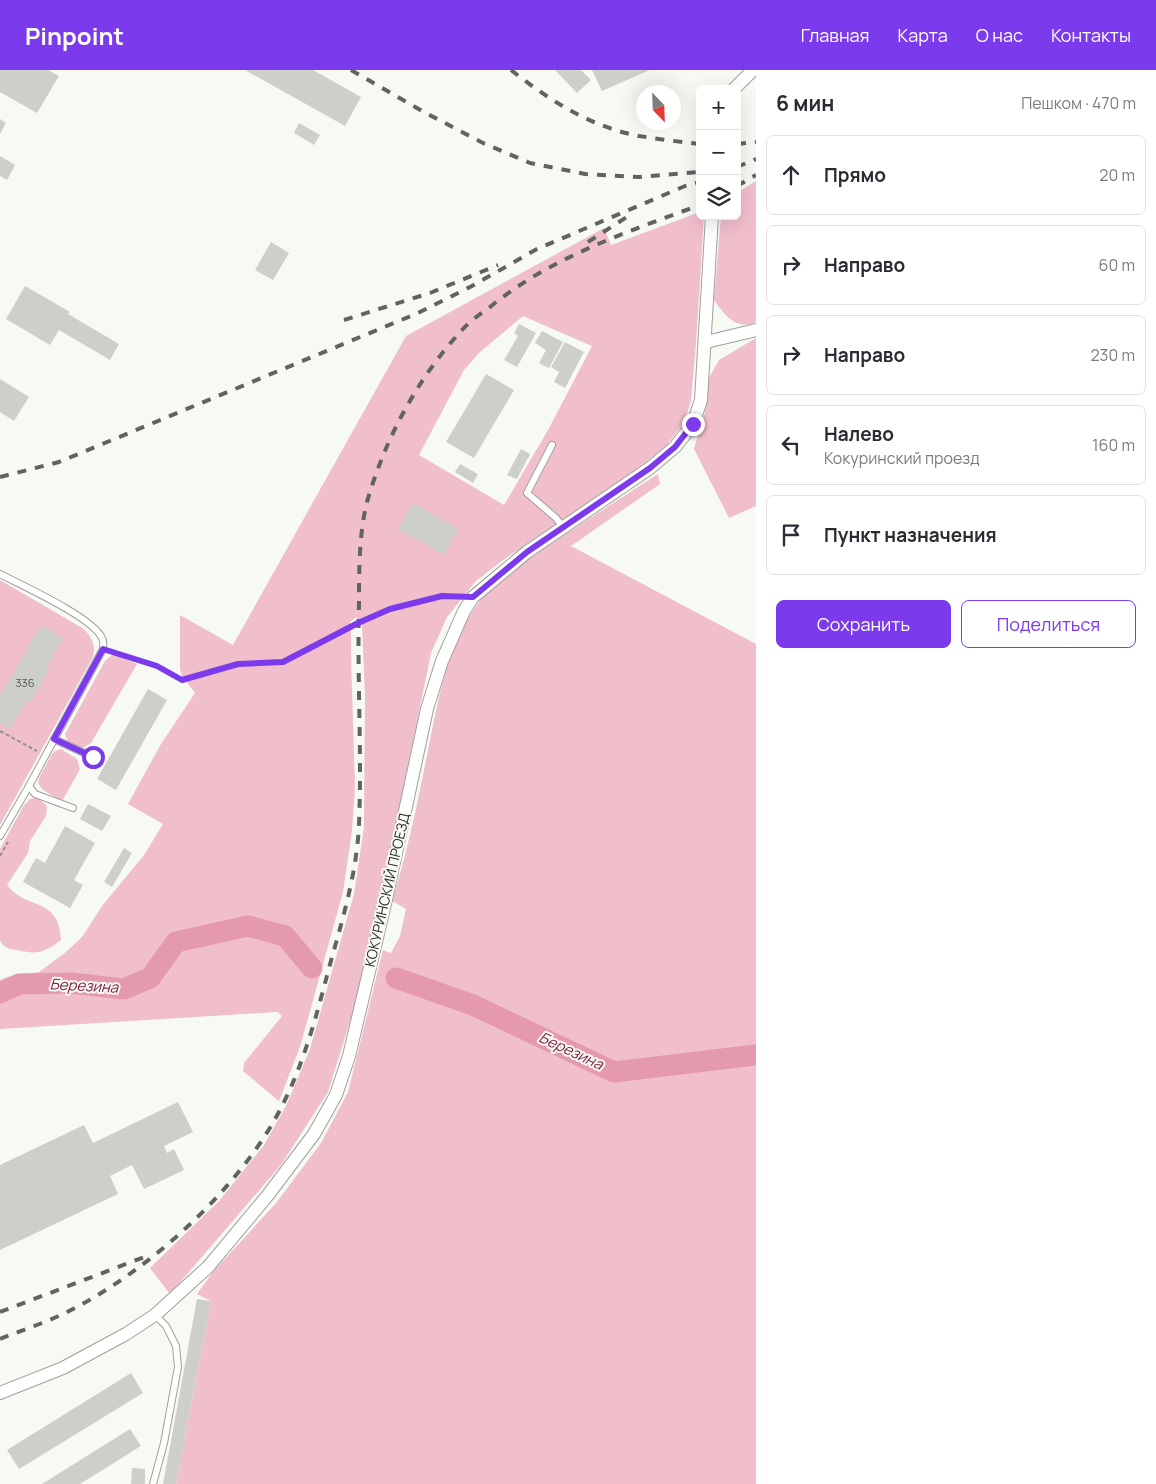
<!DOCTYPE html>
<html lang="ru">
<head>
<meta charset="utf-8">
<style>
	:root { --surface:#fff; --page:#f7f7f7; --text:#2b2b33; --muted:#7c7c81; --line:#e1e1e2; --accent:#7c3aed }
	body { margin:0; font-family:Manrope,sans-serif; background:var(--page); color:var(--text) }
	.controls { position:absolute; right:15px; top:15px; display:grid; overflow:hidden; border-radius:8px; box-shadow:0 5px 20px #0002 }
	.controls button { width:45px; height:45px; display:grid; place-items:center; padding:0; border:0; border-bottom:1px solid var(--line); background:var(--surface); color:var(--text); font:25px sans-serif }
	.compass { position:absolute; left:636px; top:15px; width:45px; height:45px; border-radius:50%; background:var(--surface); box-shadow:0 5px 20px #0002; rotate:157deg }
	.stop { position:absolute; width:15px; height:15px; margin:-11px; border:4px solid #7c3aed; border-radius:50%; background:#fff }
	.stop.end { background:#7c3aed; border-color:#fff; box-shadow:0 1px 5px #0008 }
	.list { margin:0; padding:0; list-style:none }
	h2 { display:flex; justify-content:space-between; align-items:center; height:65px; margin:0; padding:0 20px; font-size:21px }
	h2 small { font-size:16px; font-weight:400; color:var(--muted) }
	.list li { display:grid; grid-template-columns:32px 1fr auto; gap:15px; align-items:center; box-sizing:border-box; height:80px; margin:0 10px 10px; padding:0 10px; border:1px solid var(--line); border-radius:8px }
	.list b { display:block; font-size:19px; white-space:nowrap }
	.list p { margin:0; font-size:16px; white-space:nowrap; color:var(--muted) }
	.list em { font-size:16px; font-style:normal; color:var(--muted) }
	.actions { display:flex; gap:10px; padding:15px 20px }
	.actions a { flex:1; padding:11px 0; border:1px solid var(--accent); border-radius:8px; text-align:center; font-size:18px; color:var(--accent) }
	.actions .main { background:var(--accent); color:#fff }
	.icon { flex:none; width:28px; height:28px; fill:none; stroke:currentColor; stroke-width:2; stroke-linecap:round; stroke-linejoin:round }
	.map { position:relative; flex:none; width:756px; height:1414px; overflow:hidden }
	header { display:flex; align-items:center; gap:30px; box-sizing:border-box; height:70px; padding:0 25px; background:var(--accent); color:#fff }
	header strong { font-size:24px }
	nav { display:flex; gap:28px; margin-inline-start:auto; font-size:18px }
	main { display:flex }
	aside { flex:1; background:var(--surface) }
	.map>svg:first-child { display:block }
	.green { fill:#f1becc; fill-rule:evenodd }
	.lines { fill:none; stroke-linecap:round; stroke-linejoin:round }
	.river { stroke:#e499ae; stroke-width:21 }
	.building { fill:#cdcfc8 }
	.lane-casing { stroke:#9ea099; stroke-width:8 }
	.street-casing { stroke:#9ea099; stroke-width:14 }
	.path { stroke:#92948f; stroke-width:2; stroke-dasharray:4 2.5; stroke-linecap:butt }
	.lane { stroke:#fff; stroke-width:6 }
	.street { stroke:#fff; stroke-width:12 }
	.rail { stroke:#61635f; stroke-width:4; stroke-dasharray:9 9; stroke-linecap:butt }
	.route { stroke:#7c3aed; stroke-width:6 }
	.labels { text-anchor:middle; stroke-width:4; stroke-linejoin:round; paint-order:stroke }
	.number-label { font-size:11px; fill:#545551 }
	.street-label { font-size:14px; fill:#2b2c29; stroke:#f7faf3 }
	.water-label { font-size:15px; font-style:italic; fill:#7b2445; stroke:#f7faf3 }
</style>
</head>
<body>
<header>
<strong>Pinpoint</strong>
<nav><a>Главная</a><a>Карта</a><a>О нас</a><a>Контакты</a></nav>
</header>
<main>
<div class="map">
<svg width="756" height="1414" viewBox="0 0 756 1414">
	<rect width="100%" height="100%" fill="#f7faf3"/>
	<g class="green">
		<path d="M756,111V252C736,261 725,245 714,230L721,146H737V123Z"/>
		<path d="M700,142V146H704L696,274L691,331L684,353L666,376L638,398L499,493L476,511L447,547L431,583L391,779L357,929L328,1022L281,1095L170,1224L150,1198L219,1131L264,1075L286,1036L310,979L354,824L364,757L365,626L362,555L356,547L350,552L351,559V585L355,717L352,761L343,822L300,977L279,1031L243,1001L244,993L282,946L277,942L0,959V910L7,907L39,902L66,882L82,867L102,836L144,785L163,754L128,734L161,674L195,623L182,606L180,599V545L233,575L406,266L604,158L611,175ZM523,246L592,276L548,360L504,435L419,385L464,300L480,282Z"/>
		<polygon points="756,268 756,436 729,448 694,379 705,342 709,308 719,290"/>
		<path d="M658,404L660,414L571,476L756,574V1414H176L211,1231L197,1224L212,1203L276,1133L321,1073L348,1022L383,880L391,883L400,866L406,839L392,831C406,786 416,741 425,695C437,640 444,577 480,531C500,506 530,488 557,470C590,448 624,426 658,404Z"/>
		<path d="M0,510L84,559C92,568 96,575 93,587L0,755Z"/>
		<polygon points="112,585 118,586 137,594 91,673 81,679 68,672 65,664 105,591"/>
		<polygon points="61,679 77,689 80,699 62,731 43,720 38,713 39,708 52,684 55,681"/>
		<path d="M37,727L47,736L46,746L30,771L28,783L7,815C27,841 59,826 61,870C44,883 37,885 17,880C8,879 5,878 0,871V779L24,735L30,729Z"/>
	</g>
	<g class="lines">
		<g class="river">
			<polyline points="396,908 473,935 614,1002 756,985"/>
			<polyline points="0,923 19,914 71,913 124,919 150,908 176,872 248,856 285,866 312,898"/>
		</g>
	</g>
	<g class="building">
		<polygon points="0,0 48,0 59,6 37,43 0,22"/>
		<polygon points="245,0 313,0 361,27 345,56"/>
		<polygon points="555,0 581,0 591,10 577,23"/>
		<polygon points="592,0 650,0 602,21"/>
		<polygon points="0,49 6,53 0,64"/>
		<polygon points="299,53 320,65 314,75 294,63"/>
		<polygon points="0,86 15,95 7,110 0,106"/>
		<polygon points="271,172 289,183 273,210 255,200"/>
		<polygon points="25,216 70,242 68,244 119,274 110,290 59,260 50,275 6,249"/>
		<polygon points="519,254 536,263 517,297 504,290 518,266 514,263"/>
		<polygon points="542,261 563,272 549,298 539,293 546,280 535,273"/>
		<polygon points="565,272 584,282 565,318 554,312 559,302 551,297"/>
		<polygon points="486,304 514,320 474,388 446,372"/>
		<polygon points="0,309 29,327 14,351 0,342"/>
		<polygon points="521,379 530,384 517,409 507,405"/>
		<polygon points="460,394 478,404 473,413 455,402"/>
		<polygon points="413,433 458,459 444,485 398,459"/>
		<polygon points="41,555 63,568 46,598 49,600 30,633 27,630 10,659 0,653 0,626"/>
		<polygon points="148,619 167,630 116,720 97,709"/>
		<polygon points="88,734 111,746 102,761 80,749"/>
		<polygon points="65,756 95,773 74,810 83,815 70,838 23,812 36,788 45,793"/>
		<polygon points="124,778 132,783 112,817 104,812"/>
		<polygon points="178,1032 193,1062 164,1076 167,1083 174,1079 184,1100 144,1119 132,1095 110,1106 118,1124 0,1180 0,1095 84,1055 93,1073"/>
		<polygon points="197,1229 211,1231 176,1414 163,1414"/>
		<polygon points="131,1303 143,1323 19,1399 7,1380"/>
		<polygon points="130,1359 141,1376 80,1414 42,1414"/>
		<polygon points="132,1398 145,1399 145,1414 131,1414"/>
	</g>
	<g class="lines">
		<g class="lane-casing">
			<g id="lane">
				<polyline points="552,375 527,423 556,448 563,457"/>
				<path d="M0,504C23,516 92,547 102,568C104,571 103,576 103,579L29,716L0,766"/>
				<polyline points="54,669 93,687"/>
				<polyline points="29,716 35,724 73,738"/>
				<polyline points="153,1414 164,1373 178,1297 176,1276 166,1256 155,1245"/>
			</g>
		</g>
		<g class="street-casing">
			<g id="street">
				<polyline points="734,19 753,0"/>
				<polyline points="706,272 756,260"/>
				<polyline points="0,1323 63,1298 126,1264 155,1245 208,1197 268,1125 314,1064 336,1025 349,986 385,834 427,639 442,591 464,541 473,527 527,482 650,398 675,377 693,354 701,330 712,146"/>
			</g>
		</g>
		<g class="path">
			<polyline points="110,581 157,597 181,610 238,594 283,592 358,553 390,539 442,526 458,527"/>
			<polyline points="0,661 37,681"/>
			<polyline points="0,786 8,772"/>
		</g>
		<use href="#lane" class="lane"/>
		<use href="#street" class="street"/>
		<g class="rail">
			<polyline points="351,0 424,42 483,73 530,93 585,104 638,107 700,102"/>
			<path d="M511,0C549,30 591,57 639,66C659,69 680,72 700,74"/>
			<polyline points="737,74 756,72"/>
			<polyline points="737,97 756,89"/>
			<polyline points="737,116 756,105"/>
			<polyline points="588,172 630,145"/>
			<polyline points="344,250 430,223 498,195"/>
			<polyline points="0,407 59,392 418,243 472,216 537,179 685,116 700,112"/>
			<polyline points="0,1242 147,1186"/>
			<path d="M0,1269C25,1259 51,1251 75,1238C153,1197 242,1116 282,1036C304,993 317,944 329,898C342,851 357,803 359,754C362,681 357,608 359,534C359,502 359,463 367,432C385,369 417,309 462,260C470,251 480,244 490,237C551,187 627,162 700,135"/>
		</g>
	</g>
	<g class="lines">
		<polyline class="route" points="93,687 54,669 103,579 157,596 182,610 238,594 283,592 358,553 390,539 442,526 473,527 527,482 650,398 675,377 693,354"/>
	</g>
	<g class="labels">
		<g class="number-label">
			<text x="25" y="617">336</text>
		</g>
		<g class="street-label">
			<text transform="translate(387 820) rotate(-77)" y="5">КОКУРИНСКИЙ ПРОЕЗД</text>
		</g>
		<g class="water-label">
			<text transform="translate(84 916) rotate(3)" y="5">Березина</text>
			<text transform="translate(571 981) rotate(25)" y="5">Березина</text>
		</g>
	</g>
</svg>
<div class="controls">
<button>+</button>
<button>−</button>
<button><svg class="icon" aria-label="layers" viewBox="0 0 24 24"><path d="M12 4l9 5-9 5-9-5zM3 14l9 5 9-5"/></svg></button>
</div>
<svg class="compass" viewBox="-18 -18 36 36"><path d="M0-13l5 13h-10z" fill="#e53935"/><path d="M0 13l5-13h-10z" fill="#7c7c81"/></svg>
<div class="stop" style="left:93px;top:687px"></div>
<div class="stop end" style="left:693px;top:354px"></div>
</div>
<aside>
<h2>6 мин<small>Пешком · 470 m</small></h2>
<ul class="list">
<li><svg class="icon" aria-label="ahead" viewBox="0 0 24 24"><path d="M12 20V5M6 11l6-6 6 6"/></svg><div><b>Прямо</b></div><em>20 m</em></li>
<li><svg class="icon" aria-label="right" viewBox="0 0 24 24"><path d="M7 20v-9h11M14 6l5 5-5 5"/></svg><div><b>Направо</b></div><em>60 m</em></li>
<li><svg class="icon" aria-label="right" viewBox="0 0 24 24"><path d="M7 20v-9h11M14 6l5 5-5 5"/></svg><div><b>Направо</b></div><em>230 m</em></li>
<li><svg class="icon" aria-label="left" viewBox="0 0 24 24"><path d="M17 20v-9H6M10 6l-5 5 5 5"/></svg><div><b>Налево</b><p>Кокуринский проезд</p></div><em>160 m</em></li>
<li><svg class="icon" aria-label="arrive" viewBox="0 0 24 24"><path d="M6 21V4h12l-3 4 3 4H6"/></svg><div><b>Пункт назначения</b></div></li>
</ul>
<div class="actions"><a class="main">Сохранить</a><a>Поделиться</a></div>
</aside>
</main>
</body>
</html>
